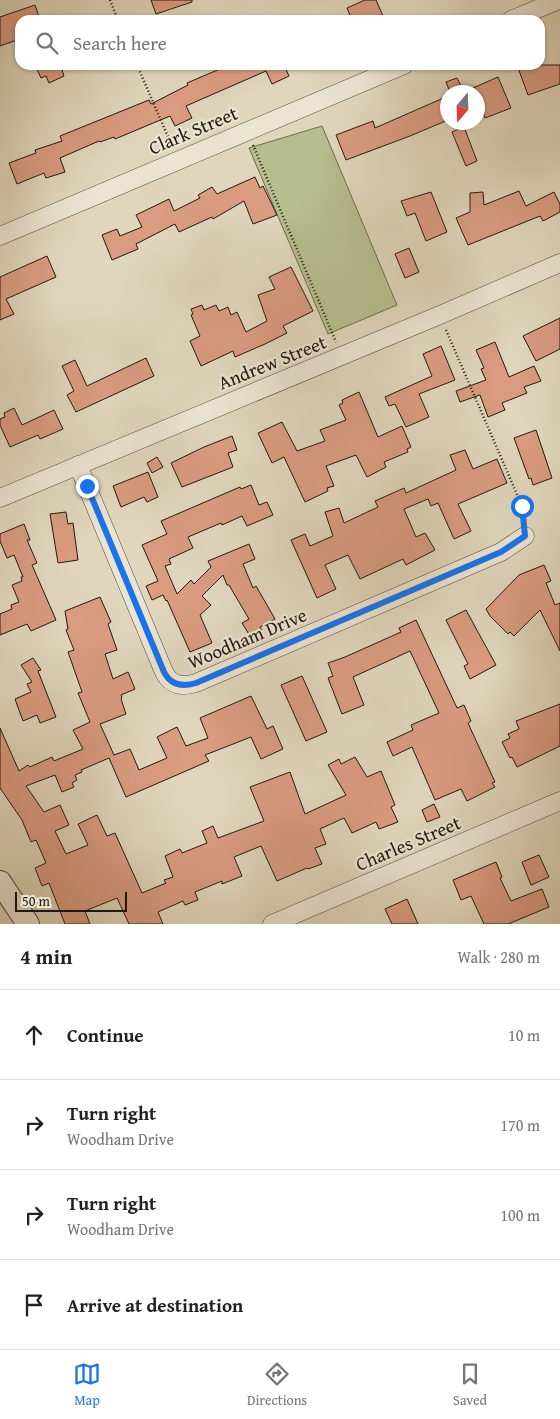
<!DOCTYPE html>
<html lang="en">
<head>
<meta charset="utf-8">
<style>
	:root { --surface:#fff; --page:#f6f6f6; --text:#202124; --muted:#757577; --line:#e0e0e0; --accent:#1a73e8 }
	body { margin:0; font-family:"Gentium Book Plus",serif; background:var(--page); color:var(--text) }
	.compass { position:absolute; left:440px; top:85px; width:45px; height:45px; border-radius:50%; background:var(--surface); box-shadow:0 1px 4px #0004; rotate:199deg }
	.scale { position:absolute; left:15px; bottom:12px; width:112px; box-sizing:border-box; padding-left:5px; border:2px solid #21190f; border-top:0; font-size:14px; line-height:18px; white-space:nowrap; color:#21190f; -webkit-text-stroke:4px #ebe4d3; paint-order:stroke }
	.stop { position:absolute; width:15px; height:15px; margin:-11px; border:4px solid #1a73e8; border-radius:50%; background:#fff }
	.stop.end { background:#1a73e8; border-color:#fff; box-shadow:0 1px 5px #0008 }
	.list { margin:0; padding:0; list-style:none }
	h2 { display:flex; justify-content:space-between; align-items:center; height:65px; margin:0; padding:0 20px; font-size:21px }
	h2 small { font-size:16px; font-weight:400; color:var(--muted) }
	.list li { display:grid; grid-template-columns:32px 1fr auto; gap:15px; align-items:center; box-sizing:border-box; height:90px; padding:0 20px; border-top:1px solid var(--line) }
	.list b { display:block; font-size:19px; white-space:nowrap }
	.list p { margin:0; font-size:16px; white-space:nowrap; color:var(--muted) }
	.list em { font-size:16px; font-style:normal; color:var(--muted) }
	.icon { flex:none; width:28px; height:28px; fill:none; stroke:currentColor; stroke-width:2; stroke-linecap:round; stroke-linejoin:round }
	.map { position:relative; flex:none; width:560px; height:924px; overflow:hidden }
	.search { position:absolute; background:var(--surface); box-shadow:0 1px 4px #0004; left:15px; right:15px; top:15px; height:55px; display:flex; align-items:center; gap:12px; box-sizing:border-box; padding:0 18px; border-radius:15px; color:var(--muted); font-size:19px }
	.sheet { height:425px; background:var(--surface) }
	nav { display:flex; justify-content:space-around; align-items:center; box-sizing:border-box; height:70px; border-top:1px solid var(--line); background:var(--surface); font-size:14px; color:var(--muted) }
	nav a { display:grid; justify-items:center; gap:2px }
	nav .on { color:var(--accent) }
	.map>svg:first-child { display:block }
	.green { fill:#b6bd8e; stroke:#6c6b4e }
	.building { fill:#da9b81; stroke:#21190f }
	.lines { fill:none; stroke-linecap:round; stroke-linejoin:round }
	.minor-casing { stroke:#51483a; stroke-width:19 }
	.tertiary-casing { stroke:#51483a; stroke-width:24 }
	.path { stroke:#21190f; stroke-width:2.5; stroke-dasharray:1 2.5; stroke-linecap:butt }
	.minor { stroke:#ebe4d3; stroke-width:18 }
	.tertiary { stroke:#ebe4d3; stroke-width:22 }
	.route { stroke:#1a73e8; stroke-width:6 }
	.labels { text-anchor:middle; stroke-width:4.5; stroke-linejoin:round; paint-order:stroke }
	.street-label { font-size:19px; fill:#21190f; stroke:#ebe4d3 }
</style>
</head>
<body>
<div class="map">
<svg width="560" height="924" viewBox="0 0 560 924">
	<rect width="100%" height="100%" fill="#e0d6bc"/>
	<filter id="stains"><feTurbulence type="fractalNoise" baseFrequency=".004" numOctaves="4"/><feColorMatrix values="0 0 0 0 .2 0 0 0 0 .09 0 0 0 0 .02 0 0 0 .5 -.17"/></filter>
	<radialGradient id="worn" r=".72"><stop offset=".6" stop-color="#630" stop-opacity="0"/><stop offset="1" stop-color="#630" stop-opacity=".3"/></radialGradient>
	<polygon class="green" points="322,126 397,305 328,334 249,148"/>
	<g class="building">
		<polygon points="151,0 192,0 192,2 156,14"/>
		<polygon points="365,0 376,0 383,16 373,20 352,20 347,8"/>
		<polygon points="35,5 40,20 20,20 20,39 0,46 0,17"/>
		<polygon points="35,65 71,65 71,66 62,70 64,76 49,83 46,76 41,78"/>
		<polygon points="229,65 284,65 289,76 272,84 266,71 186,106 192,118 175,126 170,116 115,139 114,137 100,142 99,141 60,158 65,172 46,178 44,173 17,184 9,163 36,153 35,150 62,141 60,136 149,100 151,104 188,85 187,83"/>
		<polygon points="517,65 560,65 560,84 528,95"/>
		<polygon points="498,77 511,108 485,118 478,99 478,92 475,92 473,88"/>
		<polygon points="457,78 464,92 450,92 446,82"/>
		<polygon points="448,96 448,120 410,136 346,160 336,135 373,121 375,128"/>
		<polygon points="464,127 477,161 466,166 452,132"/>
		<polygon points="255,177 260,188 263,186 277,215 253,224 244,201 213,219 212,217 179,232 175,224 136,244 138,249 112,260 102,235 117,229 120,236 142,227 136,215 169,199 174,211 200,198 198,195 212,187 217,194"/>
		<polygon points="519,191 526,206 554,192 560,204 560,212 543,221 540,216 468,245 456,218 470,212 470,193 483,192 484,205"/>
		<polygon points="431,192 447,232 426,241 415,213 407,216 401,201"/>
		<polygon points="409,248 419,272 405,278 395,254"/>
		<polygon points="47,256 56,277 6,299 14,314 0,320 0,277"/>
		<polygon points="291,267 313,311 283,326 287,333 265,344 235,357 233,351 201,366 190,341 200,336 191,315 193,314 191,309 202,305 204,310 216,305 219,311 228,307 231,315 237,312 246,332 267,321 258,295 275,289 269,277"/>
		<polygon points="560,318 560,349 536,361 523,336"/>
		<polygon points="495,342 509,377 534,366 541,381 524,387 527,393 502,403 505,410 488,417 480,395 460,402 456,391 486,380 481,369 484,368 476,350"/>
		<polygon points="441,346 455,380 419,394 429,417 406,427 395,404 389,406 385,397 432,376 423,354"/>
		<polygon points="146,358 154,376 76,412 67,395 74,391 62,366 75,360 87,386"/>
		<polygon points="359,392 378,437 402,426 411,447 407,449 408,452 384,462 386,467 367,477 356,455 326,466 334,486 327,488 328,491 305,502 284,457 272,463 258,433 282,422 297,451 325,441 320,430 346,420 339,405 343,403 342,400"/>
		<polygon points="14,408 22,425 54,410 63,429 40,439 38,435 10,447 0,425 0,419 5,417 4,413"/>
		<polygon points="536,430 552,478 533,485 531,478 529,479 514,438"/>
		<polygon points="232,436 237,450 228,453 233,467 182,487 171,463 204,447"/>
		<polygon points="465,450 473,469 497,459 507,483 458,504 471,531 454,539 438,503 431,506 428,499 404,509 416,537 425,533 435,550 406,565 403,559 360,579 348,555 325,565 336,589 317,598 291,540 305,534 310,546 333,536 325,512 339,508 344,523 378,507 375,501 404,488 406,493 456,470 450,455"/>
		<polygon points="157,457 163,467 152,473 147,463"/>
		<polygon points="148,472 158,497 147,502 144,497 121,507 113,486"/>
		<polygon points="251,485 259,505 267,502 273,515 247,526 242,516 222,525 221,523 188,537 193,548 169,559 171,564 165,566 177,594 191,580 194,584 211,567 208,561 249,544 255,559 243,564 253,588 256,586 275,619 260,627 262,630 250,636 242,623 249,619 229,585 227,585 223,575 202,596 211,605 200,615 212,643 190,652 167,600 166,601 163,595 152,600 146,586 158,581 142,545 167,534 161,521 240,487 241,489"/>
		<polygon points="66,512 68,524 73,523 78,560 58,563 50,514"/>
		<polygon points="24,524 30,540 27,540 37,563 32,565 56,620 31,631 27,624 0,635 0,614 12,609 11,605 19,602 12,585 22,581 21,577 23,577 14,555 7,558 0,541 0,534"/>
		<polygon points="544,565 551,581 546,583 555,605 560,603 560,651 540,610 514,636 510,632 508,634 490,616 486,609 519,575"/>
		<polygon points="100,597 111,622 108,624 117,650 105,654 113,679 128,672 135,689 121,695 122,698 121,699 126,714 100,724 114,755 130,749 139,770 167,758 157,737 177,727 186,746 208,738 200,718 251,696 267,729 273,726 283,749 261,759 251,737 205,755 209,761 126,797 109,758 81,770 82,772 75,775 77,780 72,783 74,787 62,792 55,775 26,786 44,812 60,805 69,825 55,831 66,854 88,845 78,824 97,815 107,836 115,833 142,893 166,883 164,880 173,877 165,856 180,849 182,853 207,843 202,831 213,826 218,838 264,821 250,787 290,772 305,814 346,795 328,765 339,759 341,764 355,757 367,777 381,771 395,805 391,807 398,822 379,829 376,822 352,833 344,818 320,829 326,844 315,848 322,864 308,869 307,868 277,881 261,846 234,857 242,876 222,884 222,881 195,892 198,900 185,905 183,901 158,912 163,924 129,924 117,898 85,911 90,924 65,924 49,883 42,886 35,868 46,863 36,840 31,842 22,820 0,788 0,728 19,771 28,765 30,767 52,757 54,761 83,749 73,730 90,722 78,693 82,692 68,652 74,650 66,630 68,629 65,611"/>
		<polygon points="466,610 496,665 470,679 464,666 468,664 446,620"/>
		<polygon points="416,620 457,708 464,705 471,721 468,723 495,782 492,783 495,787 467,801 461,789 435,800 412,747 393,756 387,742 413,730 411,725 439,713 410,651 353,677 364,705 342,714 328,678 333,676 328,663 345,657 401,632 399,628"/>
		<polygon points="33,658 41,670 38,671 56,717 40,723 37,715 23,721 15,699 31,692 27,684 32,682 21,665"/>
		<polygon points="302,676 327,732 306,741 281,685"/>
		<polygon points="560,704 560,746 517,767 512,757 510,758 502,742 510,738 508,734 519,729 516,721"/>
		<polygon points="434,804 440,817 427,822 422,810"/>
		<polygon points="539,855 549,877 531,885 522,862"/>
		<polygon points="496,862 502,877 500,878 511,901 542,889 549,907 508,924 484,924 471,896 461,900 453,880"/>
		<polygon points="407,899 418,924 392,924 385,909"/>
	</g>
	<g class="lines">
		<g class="minor-casing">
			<g id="minor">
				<polyline points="511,20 559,0"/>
				<polyline points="0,236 404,65"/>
				<path d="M78,465L164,672C171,686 183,687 196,683L501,552L525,536"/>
				<polyline points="0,498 440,315 560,263"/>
				<polyline points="272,924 560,801"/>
			</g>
		</g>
		<g class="tertiary-casing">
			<polyline id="tertiary" points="0,882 28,924"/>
		</g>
		<g class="path">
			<polyline points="110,0 118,20"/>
			<polyline points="137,65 172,146"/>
			<polyline points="253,145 336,342"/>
			<polyline points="446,330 522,506 524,522"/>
		</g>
		<use href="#minor" class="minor"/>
		<use href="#tertiary" class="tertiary"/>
	</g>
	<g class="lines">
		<path class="route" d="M87,486L164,672C171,686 183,687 196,683L501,552L525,536L522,506"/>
	</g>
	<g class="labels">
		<g class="street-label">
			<text transform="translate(193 130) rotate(-23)" y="7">Clark Street</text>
			<text transform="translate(272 362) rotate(-22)" y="7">Andrew Street</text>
			<text transform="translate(247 638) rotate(-23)" y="7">Woodham Drive</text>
			<text transform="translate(408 843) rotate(-23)" y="7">Charles Street</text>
		</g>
	</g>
	<rect width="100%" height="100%" filter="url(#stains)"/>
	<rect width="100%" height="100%" fill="url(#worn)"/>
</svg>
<svg class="compass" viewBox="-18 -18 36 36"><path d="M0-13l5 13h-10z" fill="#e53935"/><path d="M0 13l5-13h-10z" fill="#757577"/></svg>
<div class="scale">50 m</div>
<div class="stop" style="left:522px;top:506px"></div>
<div class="stop end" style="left:87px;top:486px"></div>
<div class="search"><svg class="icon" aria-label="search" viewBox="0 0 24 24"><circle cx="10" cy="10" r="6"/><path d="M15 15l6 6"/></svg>Search here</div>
</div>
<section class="sheet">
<h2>4 min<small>Walk · 280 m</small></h2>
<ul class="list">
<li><svg class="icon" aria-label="ahead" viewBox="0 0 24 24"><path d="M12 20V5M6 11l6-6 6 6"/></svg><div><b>Continue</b></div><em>10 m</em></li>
<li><svg class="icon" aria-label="right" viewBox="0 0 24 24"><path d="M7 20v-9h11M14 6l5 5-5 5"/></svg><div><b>Turn right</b><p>Woodham Drive</p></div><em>170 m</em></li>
<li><svg class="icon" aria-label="right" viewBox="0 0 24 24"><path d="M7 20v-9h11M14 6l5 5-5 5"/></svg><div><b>Turn right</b><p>Woodham Drive</p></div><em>100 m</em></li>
<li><svg class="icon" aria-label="arrive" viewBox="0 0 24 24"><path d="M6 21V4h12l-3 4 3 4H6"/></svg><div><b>Arrive at destination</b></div></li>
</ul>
</section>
<nav>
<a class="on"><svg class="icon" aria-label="map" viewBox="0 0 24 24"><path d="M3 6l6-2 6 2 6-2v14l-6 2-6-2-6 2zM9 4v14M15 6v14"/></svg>Map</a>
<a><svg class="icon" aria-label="directions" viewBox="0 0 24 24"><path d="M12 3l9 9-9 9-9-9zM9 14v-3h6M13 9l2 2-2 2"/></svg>Directions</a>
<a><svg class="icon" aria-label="saved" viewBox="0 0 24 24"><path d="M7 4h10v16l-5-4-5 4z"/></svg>Saved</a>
</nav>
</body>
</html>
